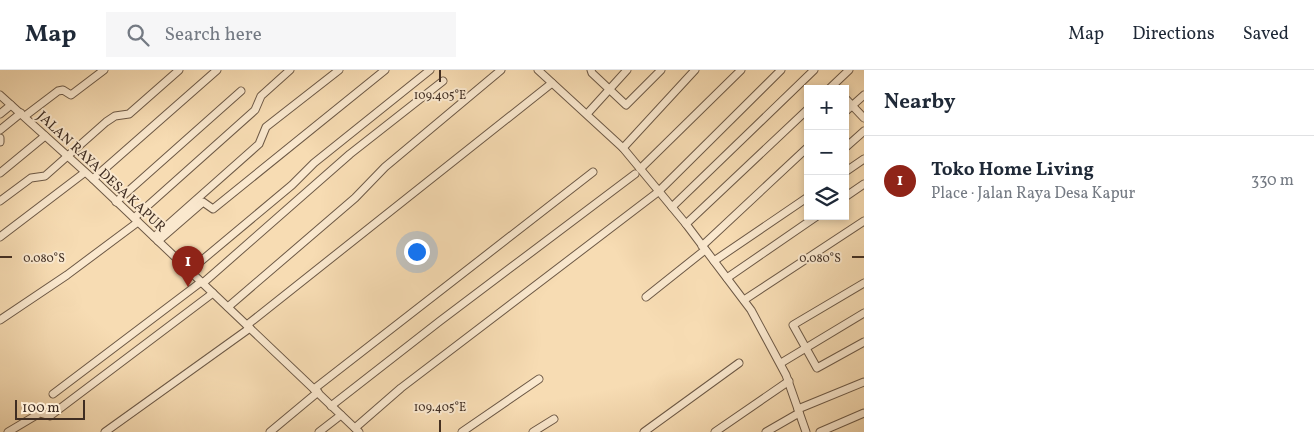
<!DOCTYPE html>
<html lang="en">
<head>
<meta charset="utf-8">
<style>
	:root { --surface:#fff; --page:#f6f6f7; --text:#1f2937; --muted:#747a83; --line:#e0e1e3; --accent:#8f2418 }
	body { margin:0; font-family:Vollkorn,serif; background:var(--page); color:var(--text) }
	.controls { position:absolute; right:15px; top:15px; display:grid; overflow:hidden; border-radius:0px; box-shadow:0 2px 8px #0003 }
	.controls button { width:45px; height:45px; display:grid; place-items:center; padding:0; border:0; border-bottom:1px solid var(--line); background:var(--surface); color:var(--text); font:25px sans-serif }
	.scale { position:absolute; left:15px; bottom:12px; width:70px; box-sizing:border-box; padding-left:5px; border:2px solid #3f2d22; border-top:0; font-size:14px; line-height:18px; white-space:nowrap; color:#3f2d22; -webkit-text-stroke:4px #fae8ce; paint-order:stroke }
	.you { position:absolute; left:416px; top:181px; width:18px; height:18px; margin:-12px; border:4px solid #fff; border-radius:50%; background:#1a73e8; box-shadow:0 0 0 8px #1a73e833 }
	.badge { display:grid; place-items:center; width:32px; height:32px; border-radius:50%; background:var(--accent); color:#fff; font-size:16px; font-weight:700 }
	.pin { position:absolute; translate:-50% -41px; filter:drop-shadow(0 1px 2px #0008) }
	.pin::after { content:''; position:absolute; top:26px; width:18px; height:15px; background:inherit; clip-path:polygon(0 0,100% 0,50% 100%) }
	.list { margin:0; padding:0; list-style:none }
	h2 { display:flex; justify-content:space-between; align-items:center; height:65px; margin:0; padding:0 20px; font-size:21px }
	h2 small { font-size:16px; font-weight:400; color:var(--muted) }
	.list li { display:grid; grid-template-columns:32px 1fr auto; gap:15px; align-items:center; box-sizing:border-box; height:90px; padding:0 20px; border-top:1px solid var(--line) }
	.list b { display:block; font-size:19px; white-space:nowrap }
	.list p { margin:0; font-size:16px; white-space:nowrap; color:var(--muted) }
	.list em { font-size:16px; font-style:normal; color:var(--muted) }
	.icon { flex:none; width:28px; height:28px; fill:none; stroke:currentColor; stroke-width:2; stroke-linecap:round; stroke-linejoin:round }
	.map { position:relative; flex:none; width:864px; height:362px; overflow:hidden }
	header { display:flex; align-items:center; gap:30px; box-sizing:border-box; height:70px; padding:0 25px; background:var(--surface); border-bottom:1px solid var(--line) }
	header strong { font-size:24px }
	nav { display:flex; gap:28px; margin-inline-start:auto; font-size:18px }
	.search { width:350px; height:45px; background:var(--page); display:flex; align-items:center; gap:12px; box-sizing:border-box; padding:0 18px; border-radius:0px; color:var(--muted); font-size:19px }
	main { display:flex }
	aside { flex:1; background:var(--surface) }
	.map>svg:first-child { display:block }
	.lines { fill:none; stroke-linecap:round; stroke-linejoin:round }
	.minor-casing { stroke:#6d5946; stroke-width:9 }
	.minor { stroke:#fae8ce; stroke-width:7 }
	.ticks { fill:none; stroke:#3f2d22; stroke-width:2 }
	.labels { text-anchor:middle; stroke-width:4; stroke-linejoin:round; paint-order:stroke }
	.street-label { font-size:14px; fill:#3f2d22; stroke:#fae8ce }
	.ticks-label { font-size:12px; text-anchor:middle; fill:#3f2d22; stroke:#fae8ce; stroke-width:4; stroke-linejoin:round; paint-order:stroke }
</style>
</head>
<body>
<header>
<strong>Map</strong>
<div class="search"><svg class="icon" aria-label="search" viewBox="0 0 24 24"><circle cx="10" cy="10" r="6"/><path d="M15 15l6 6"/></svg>Search here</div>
<nav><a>Map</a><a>Directions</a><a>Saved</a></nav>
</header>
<main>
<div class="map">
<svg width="864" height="362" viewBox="0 0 864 362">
	<rect width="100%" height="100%" fill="#f7dcb3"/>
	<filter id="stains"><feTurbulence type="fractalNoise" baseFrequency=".004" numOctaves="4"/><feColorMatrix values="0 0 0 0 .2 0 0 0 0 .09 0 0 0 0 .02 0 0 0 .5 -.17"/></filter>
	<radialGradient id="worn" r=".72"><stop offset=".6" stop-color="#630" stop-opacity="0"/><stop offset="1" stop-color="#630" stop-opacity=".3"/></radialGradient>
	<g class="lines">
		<g class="minor-casing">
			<g id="minor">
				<polyline points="538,0 623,78 686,154 751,240 786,305 806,362"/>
				<polyline points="591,0 592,3 626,35 661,0"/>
				<polyline points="829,19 849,0"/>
				<polyline points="0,25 93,109 359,362"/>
				<polyline points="845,28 864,48"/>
				<polyline points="845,42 864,25"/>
				<polyline points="0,44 11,35"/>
				<polyline points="587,44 627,0"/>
				<polyline points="25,46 58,21 63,20 71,25 104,0"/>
				<polyline points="0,60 21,43"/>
				<polyline points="0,68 0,72"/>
				<polyline points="623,78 695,0"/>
				<polyline points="845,78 864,61"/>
				<polyline points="640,99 741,0"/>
				<polyline points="845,102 864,89"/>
				<polyline points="0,103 45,66"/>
				<polyline points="93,109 217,0"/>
				<polyline points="845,127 864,114"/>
				<polyline points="0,131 31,108 45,106 106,52 115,46 129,44 179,0"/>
				<polyline points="116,132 241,21"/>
				<polyline points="672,137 814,0"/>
				<polyline points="134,148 255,40 261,26 290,0"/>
				<polyline points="686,154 808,39"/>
				<polyline points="0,167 84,103"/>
				<polyline points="154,167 259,74 266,57 339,0"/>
				<polyline points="158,171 203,132 213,139 385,0"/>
				<polyline points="702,176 808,77"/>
				<polyline points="714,191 808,127"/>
				<polyline points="189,201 292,115 314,93 430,0"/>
				<polyline points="727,208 817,146"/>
				<polyline points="203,213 350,84 443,11"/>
				<polyline points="864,213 793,255 817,298 864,272"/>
				<polyline points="646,227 705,180"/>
				<polyline points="744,230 864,151"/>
				<polyline points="228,237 355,128 385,97 501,0"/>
				<polyline points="0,250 67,205 138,152"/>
				<polyline points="247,255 552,13"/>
				<polyline points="781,293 864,243"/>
				<polyline points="314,319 593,102"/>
				<polyline points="53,324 201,212"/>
				<polyline points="331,336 440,251 635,104"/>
				<polyline points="798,339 864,312"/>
				<polyline points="355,358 401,318 658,122 781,0"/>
				<polyline points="8,362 40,343 50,346 213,223"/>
				<polyline points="105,362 250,258"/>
				<polyline points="270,362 318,322"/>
				<polyline points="319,362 341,345"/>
				<polyline points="462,362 539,309"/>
				<polyline points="533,362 554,349"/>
				<polyline points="644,362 739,293"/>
				<polyline points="715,362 789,311"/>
				<polyline points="766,362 799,343"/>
				<polyline points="820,362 864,343"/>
			</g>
		</g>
		<use href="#minor" class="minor"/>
	</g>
	<path class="ticks" d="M440,0V12M0,187H12M852,187H864M440,350V362"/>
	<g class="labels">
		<g class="street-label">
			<text transform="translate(102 101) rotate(43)" y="5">JALAN RAYA DESA KAPUR</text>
		</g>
	</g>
	<g class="ticks-label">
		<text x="440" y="29">109.405°E</text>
		<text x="44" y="192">0.080°S</text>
		<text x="820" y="192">0.080°S</text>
		<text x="440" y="341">109.405°E</text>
	</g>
	<rect width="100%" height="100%" filter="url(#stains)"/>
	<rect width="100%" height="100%" fill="url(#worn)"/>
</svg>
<div class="controls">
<button>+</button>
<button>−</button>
<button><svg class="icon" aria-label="layers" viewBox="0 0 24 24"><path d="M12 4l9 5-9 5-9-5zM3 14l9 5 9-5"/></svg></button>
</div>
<div class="scale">100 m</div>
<div class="you"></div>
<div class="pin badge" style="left:188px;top:217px">1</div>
</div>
<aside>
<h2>Nearby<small></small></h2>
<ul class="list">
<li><span class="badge">1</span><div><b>Toko Home Living</b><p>Place · Jalan Raya Desa Kapur</p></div><em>330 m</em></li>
</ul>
</aside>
</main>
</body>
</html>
